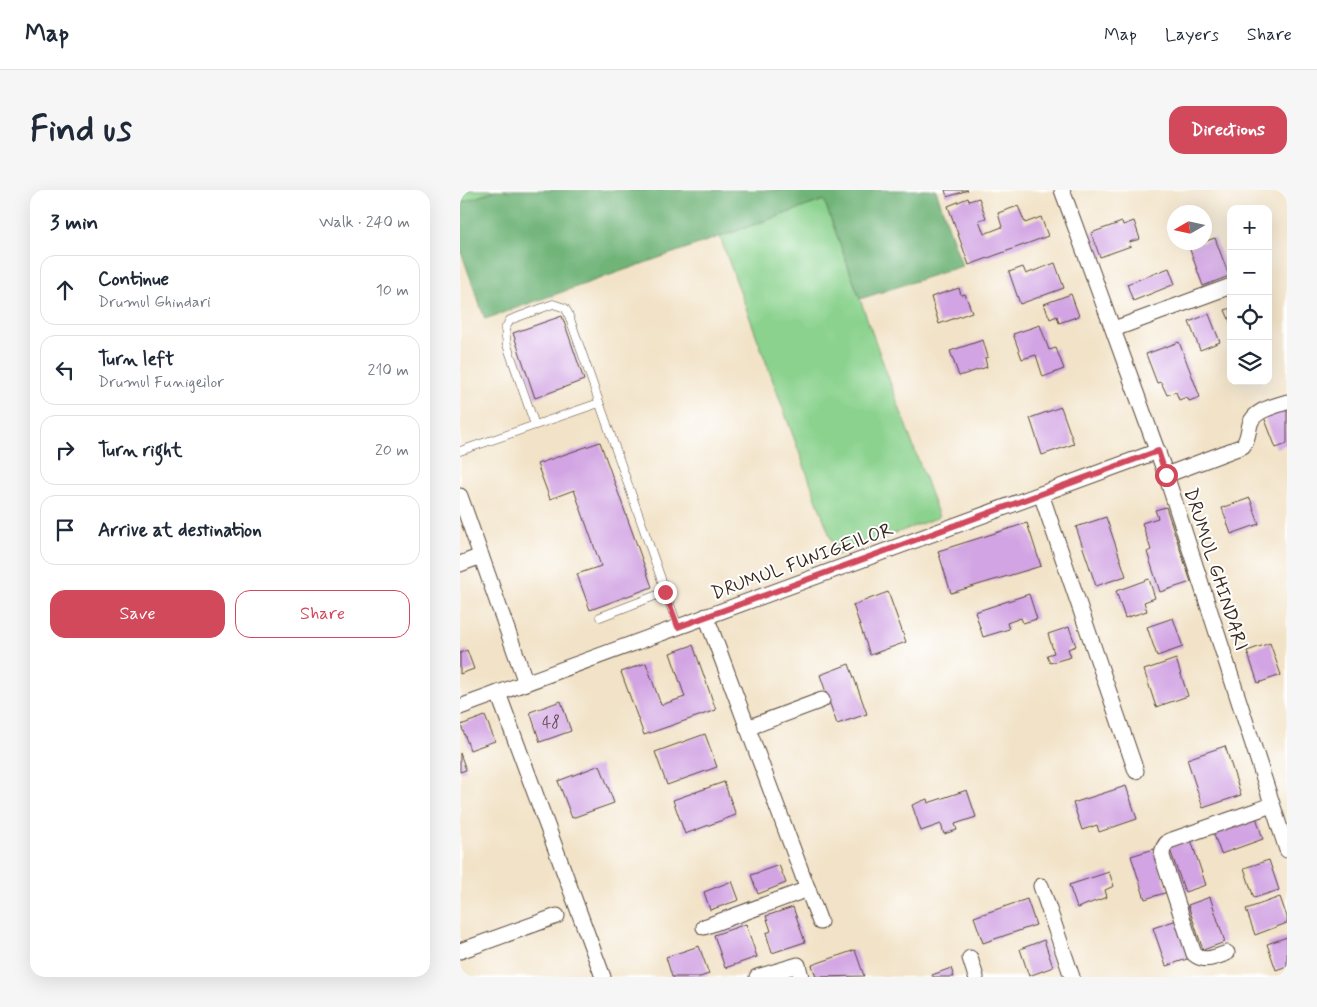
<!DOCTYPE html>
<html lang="en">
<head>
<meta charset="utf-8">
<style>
	:root { --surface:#fff; --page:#f6f6f7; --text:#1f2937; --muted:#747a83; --line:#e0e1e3; --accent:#d1495b }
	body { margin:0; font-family:Mynerve,sans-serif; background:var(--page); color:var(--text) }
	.controls { position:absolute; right:15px; top:15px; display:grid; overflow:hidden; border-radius:10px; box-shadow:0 5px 20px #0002 }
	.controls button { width:45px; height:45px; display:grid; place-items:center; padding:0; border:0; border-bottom:1px solid var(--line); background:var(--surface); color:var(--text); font:25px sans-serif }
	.compass { position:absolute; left:707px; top:15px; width:45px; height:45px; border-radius:50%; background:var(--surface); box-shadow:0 5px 20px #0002; rotate:261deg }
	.stop { position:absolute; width:15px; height:15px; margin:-11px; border:4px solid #d1495b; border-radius:50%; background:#fff }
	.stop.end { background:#d1495b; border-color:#fff; box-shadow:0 1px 5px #0008 }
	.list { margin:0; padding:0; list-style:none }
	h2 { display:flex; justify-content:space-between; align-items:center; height:65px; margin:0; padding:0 20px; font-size:21px }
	h2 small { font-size:16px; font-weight:400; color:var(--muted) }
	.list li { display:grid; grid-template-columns:32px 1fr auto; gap:15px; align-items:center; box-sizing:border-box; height:70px; margin:0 10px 10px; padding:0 10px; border:1px solid var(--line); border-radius:15px }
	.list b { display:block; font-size:19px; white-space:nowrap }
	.list p { margin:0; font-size:16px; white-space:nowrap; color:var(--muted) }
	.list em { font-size:16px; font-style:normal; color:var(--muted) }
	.actions { display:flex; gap:10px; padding:15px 20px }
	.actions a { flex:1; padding:11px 0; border:1px solid var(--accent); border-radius:15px; text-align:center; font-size:18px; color:var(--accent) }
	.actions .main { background:var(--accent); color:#fff }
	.icon { flex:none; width:28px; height:28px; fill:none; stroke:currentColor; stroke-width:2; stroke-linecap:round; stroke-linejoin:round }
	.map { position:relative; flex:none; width:827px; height:787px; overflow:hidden; border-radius:15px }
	header { display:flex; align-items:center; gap:30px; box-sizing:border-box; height:70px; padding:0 25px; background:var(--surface); border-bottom:1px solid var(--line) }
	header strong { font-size:24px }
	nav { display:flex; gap:28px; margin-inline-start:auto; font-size:18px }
	.intro { display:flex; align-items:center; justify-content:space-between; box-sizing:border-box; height:120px; padding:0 30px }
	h1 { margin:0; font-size:35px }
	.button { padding:12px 22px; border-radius:15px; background:var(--accent); color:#fff; font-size:18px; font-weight:700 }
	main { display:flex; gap:30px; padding:0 30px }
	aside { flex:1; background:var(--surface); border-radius:15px; box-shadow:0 5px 20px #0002 }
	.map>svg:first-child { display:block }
	.green { fill:#8ad28d; stroke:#627e56 }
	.forest { fill:#6fb478; stroke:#556f4b }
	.building { fill:#d2a4e3 }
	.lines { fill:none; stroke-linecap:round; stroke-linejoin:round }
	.service-casing { stroke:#564638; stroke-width:9 }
	.minor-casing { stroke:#564638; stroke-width:17 }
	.service { stroke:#fff; stroke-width:8 }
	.minor { stroke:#fff; stroke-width:15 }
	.route { stroke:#d1495b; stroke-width:6 }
	.labels { text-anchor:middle; stroke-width:4; stroke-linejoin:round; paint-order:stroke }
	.number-label { font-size:16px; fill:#61484f }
	.street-label { font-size:19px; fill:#3b2a1e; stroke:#fff }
</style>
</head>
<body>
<header>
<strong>Map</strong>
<nav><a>Map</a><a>Layers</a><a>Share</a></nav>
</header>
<div class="intro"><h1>Find us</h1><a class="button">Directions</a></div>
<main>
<aside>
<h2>3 min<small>Walk · 240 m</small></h2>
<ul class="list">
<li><svg class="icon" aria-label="ahead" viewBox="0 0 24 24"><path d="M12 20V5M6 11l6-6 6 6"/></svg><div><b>Continue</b><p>Drumul Ghindari</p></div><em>10 m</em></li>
<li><svg class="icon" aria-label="left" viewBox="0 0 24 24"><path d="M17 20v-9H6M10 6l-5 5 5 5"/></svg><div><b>Turn left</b><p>Drumul Funigeilor</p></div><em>210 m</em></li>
<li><svg class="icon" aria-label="right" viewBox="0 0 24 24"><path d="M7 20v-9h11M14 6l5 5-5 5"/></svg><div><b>Turn right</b></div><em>20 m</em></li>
<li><svg class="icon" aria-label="arrive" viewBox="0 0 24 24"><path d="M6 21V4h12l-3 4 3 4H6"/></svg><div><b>Arrive at destination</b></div></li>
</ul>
<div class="actions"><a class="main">Save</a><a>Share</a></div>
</aside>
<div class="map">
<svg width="827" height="787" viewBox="0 0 827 787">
	<rect width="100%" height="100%" fill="#fff"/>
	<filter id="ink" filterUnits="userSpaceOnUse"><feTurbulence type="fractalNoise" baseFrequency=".02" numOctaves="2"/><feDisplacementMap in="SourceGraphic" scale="10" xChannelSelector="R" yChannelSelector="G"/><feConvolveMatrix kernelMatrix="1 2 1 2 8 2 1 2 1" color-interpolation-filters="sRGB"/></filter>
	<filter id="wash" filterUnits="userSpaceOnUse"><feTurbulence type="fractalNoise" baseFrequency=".0096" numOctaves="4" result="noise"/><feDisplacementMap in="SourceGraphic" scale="20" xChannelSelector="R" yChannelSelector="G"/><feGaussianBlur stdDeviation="1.12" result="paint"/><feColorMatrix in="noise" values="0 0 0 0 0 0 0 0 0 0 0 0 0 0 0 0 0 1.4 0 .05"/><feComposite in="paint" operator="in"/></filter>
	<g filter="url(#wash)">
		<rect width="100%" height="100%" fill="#f2e3c8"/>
		<g class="green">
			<polygon points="0,0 37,0 0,13"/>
			<polygon points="364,10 479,327 377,365 260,47"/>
		</g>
		<polygon class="forest" points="37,0 476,0 502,76 400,109 364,10 25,129 0,59 0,13"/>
		<g id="blocks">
			<g class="building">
				<polygon points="485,0 508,0 487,7"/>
				<polygon points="508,8 509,11 519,8 526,28 519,30 524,44 542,37 538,23 558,16 565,33 581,27 588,46 509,75 488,16"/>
				<polygon points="674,31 680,49 669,52 671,56 640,67 631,43 662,32 663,35"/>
				<polygon points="755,48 769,86 743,96 729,57"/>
				<polygon points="595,73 604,98 560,114 549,82 563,77 566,84"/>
				<polygon points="709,78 715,94 673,111 667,94"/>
				<polygon points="499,98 501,105 505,104 512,122 479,134 471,107"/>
				<polygon points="611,104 619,126 599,133 597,126 590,129 584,114"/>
				<polygon points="771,118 771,134 765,120"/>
				<polygon points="749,124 760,152 740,160 729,132"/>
				<polygon points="102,126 124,190 75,208 53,143"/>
				<polygon points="580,135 589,160 596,158 604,179 583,187 576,165 562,169 553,144"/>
				<polygon points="523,150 528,167 525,168 527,177 499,186 490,161"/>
				<polygon points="719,152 740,207 729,211 727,207 719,210 716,202 707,205 701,192 697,193 686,164"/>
				<polygon points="601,217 614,254 582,265 570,228"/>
				<polygon points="827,218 827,254 816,258 804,227"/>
				<polygon points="140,252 192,397 130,420 117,384 141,376 114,300 90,309 77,274"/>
				<polygon points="790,308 799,334 771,344 762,318"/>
				<polygon points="706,317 731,392 700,402 687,362 691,360 682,333 698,328 695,320"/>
				<polygon points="646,327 666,386 636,396 616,337"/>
				<polygon points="567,333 581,376 491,403 478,361"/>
				<polygon points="689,389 695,408 684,412 687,421 665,428 656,401"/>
				<polygon points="428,402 446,452 410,465 393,415"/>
				<polygon points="569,404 577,429 563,433 561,428 547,433 549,439 523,447 515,422"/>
				<polygon points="713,428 723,457 697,466 687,437"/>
				<polygon points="609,437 616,456 608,459 611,467 590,473 587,465 594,463 588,444"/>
				<polygon points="810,453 821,485 798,493 787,461"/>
				<polygon points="233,455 256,520 184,545 161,482 186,473 201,515 225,507 210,463"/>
				<polygon points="7,460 14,479 0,484 0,463"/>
				<polygon points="716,469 728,506 696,517 684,480"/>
				<polygon points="389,474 407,524 377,534 360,485"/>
				<polygon points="101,511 111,541 80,552 70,522"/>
				<polygon points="25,526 35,551 10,560 1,535"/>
				<polygon points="245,544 257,577 207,595 195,562"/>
				<polygon points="765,556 781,605 743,618 727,569"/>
				<polygon points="0,563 6,580 0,582"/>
				<polygon points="140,575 154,613 112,628 98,591"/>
				<polygon points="264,592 276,625 225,644 213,610"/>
				<polygon points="666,596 677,629 639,642 637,635 622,640 613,613"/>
				<polygon points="507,600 516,627 495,634 497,640 484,644 481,634 461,641 452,615 467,609 468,613"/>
				<polygon points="796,627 803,649 761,664 753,642"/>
				<polygon points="731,650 746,695 725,702 709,657"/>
				<polygon points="694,659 708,702 685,709 671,666"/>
				<polygon points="809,670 819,700 794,708 784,678"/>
				<polygon points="319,675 326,693 298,704 291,685"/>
				<polygon points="649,682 654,696 645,700 647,707 617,718 609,695"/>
				<polygon points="272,691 279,710 250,720 244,702"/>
				<polygon points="750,707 765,752 743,760 728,715"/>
				<polygon points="820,707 827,727 827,733 795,745 786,719"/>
				<polygon points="567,709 576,735 523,753 514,727"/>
				<polygon points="333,717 345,752 312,763 306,743 311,741 306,726"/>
				<polygon points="717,730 730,768 706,776 693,738"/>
				<polygon points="286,734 297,767 265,778 254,745"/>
				<polygon points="827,747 827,776 816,780 807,754"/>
				<polygon points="584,750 593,777 569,786 560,759"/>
				<polygon points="239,756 249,784 240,787 212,787 206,767"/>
				<polygon points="395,760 404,786 356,787 352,775"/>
				<polygon points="491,778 494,787 473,787 472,785"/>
			</g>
		</g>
	</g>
	<g filter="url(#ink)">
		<use href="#blocks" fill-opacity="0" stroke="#564638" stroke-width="1"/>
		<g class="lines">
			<g class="service-casing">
				<g id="service">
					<polyline points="75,235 47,155 45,139 50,130 93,114 105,118 108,123 218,437"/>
					<polyline points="0,261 139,213"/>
					<polyline points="140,427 205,402"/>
				</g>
			</g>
			<g class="minor-casing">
				<g id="minor">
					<polyline points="602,0 706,285 827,660"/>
					<polyline points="654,139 771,96"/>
					<path d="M706,285L783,256C788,249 788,242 790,234C794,220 815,216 827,212"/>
					<polyline points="581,304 676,581"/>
					<polyline points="0,306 66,493"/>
					<polyline points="0,374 21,366"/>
					<polyline points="246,426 360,732"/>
					<polyline points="38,503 143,787"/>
					<polyline points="0,517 698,261"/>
					<polyline points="287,538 362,510"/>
					<polyline points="581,696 612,787"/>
					<polyline points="244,737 348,699"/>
					<polyline points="0,761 97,726"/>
					<path d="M767,763C755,767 744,773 734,764L702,666C702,659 704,655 709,651L812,615"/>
					<polyline points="510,768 516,787"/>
					<polyline points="297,787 338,775 341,787"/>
				</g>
			</g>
			<use href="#service" class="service"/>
			<use href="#minor" class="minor"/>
		</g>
	</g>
	<g class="lines" filter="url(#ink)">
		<polyline class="route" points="205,402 218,437 698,261 706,285"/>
	</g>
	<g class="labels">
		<g class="number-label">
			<text x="91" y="537">48</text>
		</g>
		<g class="street-label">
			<text transform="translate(342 370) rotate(-20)" y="7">DRUMUL FUNIGEILOR</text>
			<text transform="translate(757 379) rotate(72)" y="7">DRUMUL GHINDARI</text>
		</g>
	</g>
</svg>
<div class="controls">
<button>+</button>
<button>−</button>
<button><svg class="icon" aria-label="locate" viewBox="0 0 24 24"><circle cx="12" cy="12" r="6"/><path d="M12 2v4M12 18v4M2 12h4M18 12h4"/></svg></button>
<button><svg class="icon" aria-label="layers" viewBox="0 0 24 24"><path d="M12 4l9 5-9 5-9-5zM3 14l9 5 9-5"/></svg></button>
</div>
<svg class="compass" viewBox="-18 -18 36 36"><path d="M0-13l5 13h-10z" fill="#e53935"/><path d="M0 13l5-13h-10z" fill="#747a83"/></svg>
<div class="stop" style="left:706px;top:285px"></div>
<div class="stop end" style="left:205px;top:402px"></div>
</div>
</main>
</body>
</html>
